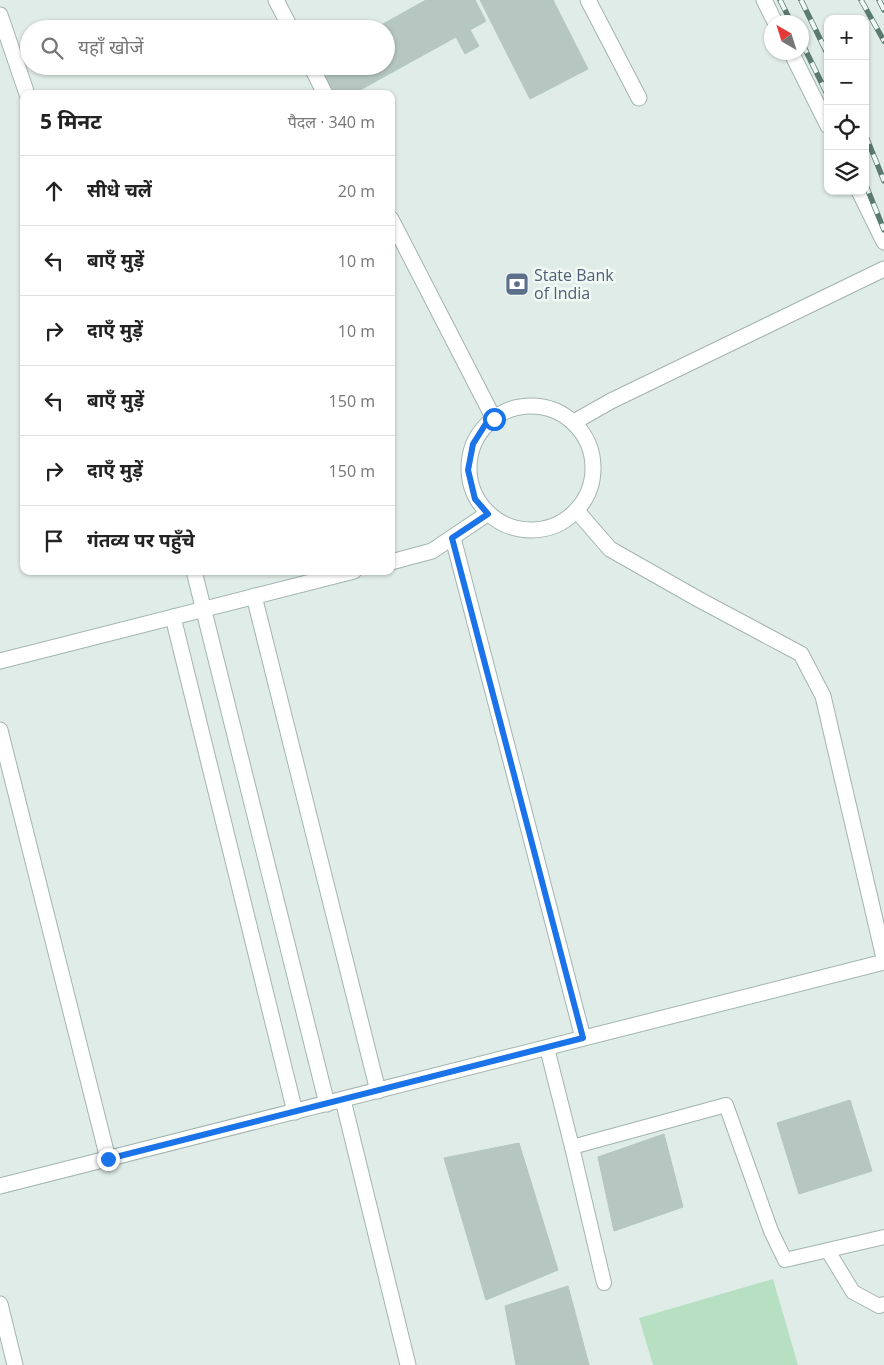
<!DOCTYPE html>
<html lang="hi">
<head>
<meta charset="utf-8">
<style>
	:root { --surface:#fff; --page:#f2f2f2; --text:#222; --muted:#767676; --line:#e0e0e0 }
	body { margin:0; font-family:"Open Sans","Noto Sans Devanagari",sans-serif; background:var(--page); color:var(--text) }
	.controls { position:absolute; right:15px; top:15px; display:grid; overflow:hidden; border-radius:10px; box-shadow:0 1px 4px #0004 }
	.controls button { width:45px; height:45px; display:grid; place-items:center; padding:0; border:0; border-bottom:1px solid var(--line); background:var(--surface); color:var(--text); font:25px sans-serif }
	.compass { position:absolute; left:764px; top:15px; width:45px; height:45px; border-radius:50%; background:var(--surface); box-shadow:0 1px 4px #0004; rotate:321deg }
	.stop { position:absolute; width:15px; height:15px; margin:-11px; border:4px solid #1a73e8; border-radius:50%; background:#fff }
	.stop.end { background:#1a73e8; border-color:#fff; box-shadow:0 1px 5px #0008 }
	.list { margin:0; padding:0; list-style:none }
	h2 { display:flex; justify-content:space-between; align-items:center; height:65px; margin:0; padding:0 20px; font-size:21px }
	h2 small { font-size:16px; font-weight:400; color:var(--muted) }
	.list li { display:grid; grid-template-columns:32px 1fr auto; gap:15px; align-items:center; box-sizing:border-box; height:70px; padding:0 20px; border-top:1px solid var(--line) }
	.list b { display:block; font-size:19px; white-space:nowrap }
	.list em { font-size:16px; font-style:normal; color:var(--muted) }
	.icon { flex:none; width:28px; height:28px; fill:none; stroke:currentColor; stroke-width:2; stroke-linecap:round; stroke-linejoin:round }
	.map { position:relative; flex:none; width:884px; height:1365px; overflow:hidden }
	.search { position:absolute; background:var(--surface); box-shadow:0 1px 4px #0004; left:20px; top:20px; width:375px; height:55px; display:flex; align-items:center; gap:12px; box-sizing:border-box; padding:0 18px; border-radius:28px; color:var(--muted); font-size:19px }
	.panel { position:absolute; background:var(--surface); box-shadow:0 1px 4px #0004; left:20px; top:90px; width:375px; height:485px; border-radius:10px }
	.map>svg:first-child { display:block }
	.garden { fill:#b7e0c3 }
	.building { fill:#b5c7c0; stroke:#b2c7bf }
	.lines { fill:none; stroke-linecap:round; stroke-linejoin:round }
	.lane-casing { stroke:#a2b4af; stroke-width:16 }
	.street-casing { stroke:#a2b4af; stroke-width:17 }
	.lane { stroke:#fff; stroke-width:14 }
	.street { stroke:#fff; stroke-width:15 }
	.rail-casing { stroke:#5a7a72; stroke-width:5.5 }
	.rail { stroke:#f1f9f5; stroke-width:4; stroke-dasharray:11; stroke-linecap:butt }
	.route { stroke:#1a73e8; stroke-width:6 }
	.labels { text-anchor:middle; stroke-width:5; stroke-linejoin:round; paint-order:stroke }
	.service-label { font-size:16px; fill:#4e5e75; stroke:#f1f9f5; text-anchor:start }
</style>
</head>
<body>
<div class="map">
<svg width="884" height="1365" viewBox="0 0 884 1365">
	<rect width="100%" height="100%" fill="#e0ece7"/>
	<polygon class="garden" points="773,1279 798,1365 653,1365 639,1318"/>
	<g class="building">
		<polygon points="426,0 475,0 486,21 470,30 479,46 465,54 456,37 360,90 362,94 335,94 319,66 386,66 386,29 374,29"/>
		<polygon points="480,0 553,0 588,69 530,99"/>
		<polygon points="850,1100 872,1171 799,1194 777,1123"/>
		<polygon points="664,1134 683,1207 614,1231 598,1157"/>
		<polygon points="519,1143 558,1270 486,1300 444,1158"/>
		<polygon points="568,1286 589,1365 516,1365 505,1306"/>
	</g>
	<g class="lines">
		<g class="lane-casing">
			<g id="lane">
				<polyline points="547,1048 572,1147 726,1105 771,1231 785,1260 884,1237"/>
				<polyline points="572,1147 604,1283"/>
				<polyline points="828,1251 853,1292 879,1306 884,1304"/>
			</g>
		</g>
		<g class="street-casing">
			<g id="street">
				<polyline points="276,0 291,29"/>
				<polyline points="588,0 639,98"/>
				<polyline points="764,0 775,22"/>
				<polyline points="0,15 27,94"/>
				<polyline points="791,52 828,126"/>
				<polyline points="311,66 325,94"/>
				<polyline points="859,191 884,242"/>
				<polyline points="391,219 494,419"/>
				<circle cx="531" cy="468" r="62"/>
				<polyline points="574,422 611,401 884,269"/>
				<polyline points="577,511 610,549 698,599 801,654 823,696 884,958"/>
				<polyline points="453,538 583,1038"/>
				<polyline points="391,562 432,551 487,514"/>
				<polyline points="194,571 327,1104"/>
				<polyline points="254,596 378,1091"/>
				<polyline points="173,617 295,1112"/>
				<polyline points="0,661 354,571"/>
				<polyline points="0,730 108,1159"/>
				<polyline points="343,1100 408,1365"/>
				<polyline points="0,1186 884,962"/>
				<polyline points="0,1304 15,1365"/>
			</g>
		</g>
		<use href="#lane" class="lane"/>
		<use href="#street" class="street"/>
		<g class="rail-casing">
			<g id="rail">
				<polyline points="780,0 791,22"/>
				<polyline points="801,0 828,55"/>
				<polyline points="861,0 884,41"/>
				<polyline points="879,0 884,10"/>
				<polyline points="802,43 828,96"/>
				<polyline points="865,134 884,181"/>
				<polyline points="865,183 884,230"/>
			</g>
		</g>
		<use href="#rail" class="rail"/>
	</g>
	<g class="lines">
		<polyline class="route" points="108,1159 583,1038 452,538 488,514 475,499 468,470 473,444 485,425 494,419"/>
	</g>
	<defs>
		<g id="bank-square" transform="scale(1.25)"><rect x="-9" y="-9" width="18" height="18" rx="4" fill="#5c6f8a" stroke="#f1f9f5"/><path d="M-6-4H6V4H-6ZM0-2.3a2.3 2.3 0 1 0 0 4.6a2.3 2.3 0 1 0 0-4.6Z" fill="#fff"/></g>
	</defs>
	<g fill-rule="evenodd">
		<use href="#bank-square" x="517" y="284"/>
	</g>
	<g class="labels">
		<g class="service-label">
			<text x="534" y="281">State Bank<tspan x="534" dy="18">of India</tspan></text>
		</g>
	</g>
</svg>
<div class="controls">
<button>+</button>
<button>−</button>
<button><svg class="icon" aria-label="locate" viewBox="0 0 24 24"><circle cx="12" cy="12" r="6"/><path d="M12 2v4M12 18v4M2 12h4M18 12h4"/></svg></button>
<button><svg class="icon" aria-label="layers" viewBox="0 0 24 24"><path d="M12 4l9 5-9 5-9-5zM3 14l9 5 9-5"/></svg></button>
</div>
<svg class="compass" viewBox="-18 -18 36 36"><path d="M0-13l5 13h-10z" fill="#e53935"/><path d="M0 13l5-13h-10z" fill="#767676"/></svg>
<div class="stop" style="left:494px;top:419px"></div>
<div class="stop end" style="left:108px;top:1159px"></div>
<div class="search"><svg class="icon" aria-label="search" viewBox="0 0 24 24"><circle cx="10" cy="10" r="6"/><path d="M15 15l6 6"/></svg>यहाँ खोजें</div>
<section class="panel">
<h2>5 मिनट<small>पैदल · 340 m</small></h2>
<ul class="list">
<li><svg class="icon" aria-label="ahead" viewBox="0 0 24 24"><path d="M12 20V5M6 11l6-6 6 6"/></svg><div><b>सीधे चलें</b></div><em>20 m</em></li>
<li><svg class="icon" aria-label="left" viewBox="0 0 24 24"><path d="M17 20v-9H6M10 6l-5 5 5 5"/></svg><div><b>बाएँ मुड़ें</b></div><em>10 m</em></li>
<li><svg class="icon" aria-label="right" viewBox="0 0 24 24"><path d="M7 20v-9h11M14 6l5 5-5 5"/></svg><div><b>दाएँ मुड़ें</b></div><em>10 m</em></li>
<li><svg class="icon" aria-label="left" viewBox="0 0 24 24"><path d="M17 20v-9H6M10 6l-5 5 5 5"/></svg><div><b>बाएँ मुड़ें</b></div><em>150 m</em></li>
<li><svg class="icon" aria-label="right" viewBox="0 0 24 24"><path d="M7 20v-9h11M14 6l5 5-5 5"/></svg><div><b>दाएँ मुड़ें</b></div><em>150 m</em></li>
<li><svg class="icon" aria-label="arrive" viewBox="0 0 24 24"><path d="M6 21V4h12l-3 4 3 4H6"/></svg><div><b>गंतव्य पर पहुँचे</b></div></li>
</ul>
</section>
</div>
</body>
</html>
